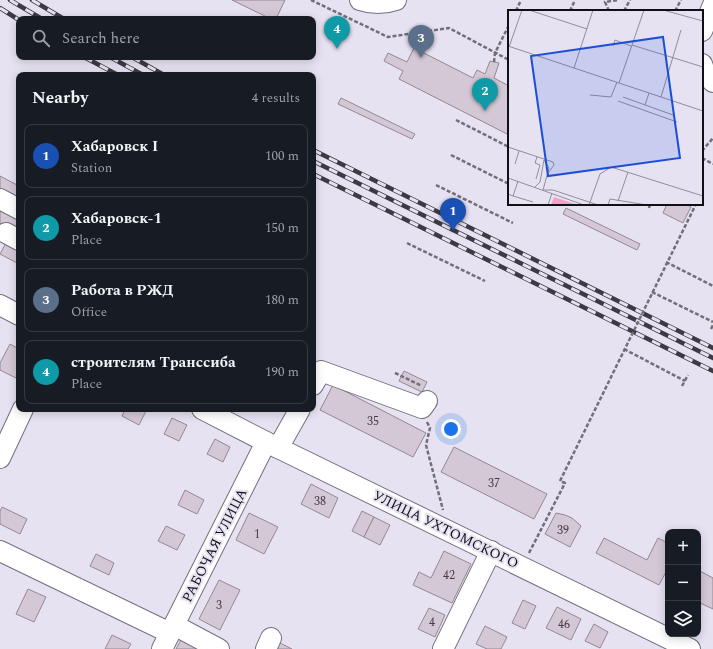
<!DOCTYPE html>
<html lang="en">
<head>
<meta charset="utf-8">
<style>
	:root { --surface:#171b24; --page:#242831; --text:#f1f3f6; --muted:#9ea1a6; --line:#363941; --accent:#0f766e }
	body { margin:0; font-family:Spectral,serif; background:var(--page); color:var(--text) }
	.controls { position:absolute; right:12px; bottom:12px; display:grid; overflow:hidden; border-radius:8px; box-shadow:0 2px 10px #0003 }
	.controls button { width:36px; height:36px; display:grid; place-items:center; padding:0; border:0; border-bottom:1px solid var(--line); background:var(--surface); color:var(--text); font:20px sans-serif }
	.you { position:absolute; left:451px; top:429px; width:14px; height:14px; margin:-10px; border:3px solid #fff; border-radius:50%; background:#1a73e8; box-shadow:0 0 0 6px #1a73e833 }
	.badge { display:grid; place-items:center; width:26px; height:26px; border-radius:50%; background:var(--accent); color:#fff; font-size:13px; font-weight:700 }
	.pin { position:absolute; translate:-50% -33px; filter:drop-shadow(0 1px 2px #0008) }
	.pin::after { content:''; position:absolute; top:21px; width:14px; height:12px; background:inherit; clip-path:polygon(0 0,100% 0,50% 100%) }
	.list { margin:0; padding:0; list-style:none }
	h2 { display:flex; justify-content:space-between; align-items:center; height:52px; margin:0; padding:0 16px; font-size:17px }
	h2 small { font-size:13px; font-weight:400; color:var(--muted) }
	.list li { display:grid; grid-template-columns:26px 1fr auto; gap:12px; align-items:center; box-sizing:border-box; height:64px; margin:0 8px 8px; padding:0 8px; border:1px solid var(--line); border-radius:8px }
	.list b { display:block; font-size:15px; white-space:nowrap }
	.list p { margin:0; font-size:13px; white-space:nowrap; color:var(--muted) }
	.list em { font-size:13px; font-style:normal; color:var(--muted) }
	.icon { flex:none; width:22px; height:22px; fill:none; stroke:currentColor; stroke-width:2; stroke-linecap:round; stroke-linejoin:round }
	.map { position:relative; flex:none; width:713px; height:649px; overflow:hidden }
	.search { position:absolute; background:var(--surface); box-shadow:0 2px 10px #0003; left:16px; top:16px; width:300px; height:44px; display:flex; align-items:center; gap:10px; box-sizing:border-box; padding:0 14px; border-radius:8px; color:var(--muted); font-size:15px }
	.panel { position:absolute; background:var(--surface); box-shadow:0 2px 10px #0003; left:16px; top:72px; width:300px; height:340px; border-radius:8px }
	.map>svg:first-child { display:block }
	.building { fill:#d5c8d6; stroke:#948894 }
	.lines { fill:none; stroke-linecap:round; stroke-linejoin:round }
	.minor-casing { stroke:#74707f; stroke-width:22 }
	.path { stroke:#726f79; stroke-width:2.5; stroke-dasharray:4 2; stroke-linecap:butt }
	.minor { stroke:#fff; stroke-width:20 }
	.rail-casing { stroke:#3d3a43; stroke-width:4.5 }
	.rail { stroke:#e7e2f2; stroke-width:3; stroke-dasharray:9; stroke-linecap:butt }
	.path-bridge { stroke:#726f79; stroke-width:2.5; stroke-dasharray:4 2; stroke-linecap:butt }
	.labels { text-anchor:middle; stroke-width:4; stroke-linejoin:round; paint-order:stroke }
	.number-label { font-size:12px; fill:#423d45 }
	.street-label { font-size:14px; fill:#110f15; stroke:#e7e2f2 }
	.inset-road { fill:none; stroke:#918e9a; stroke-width:1 }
	.view { fill:#1d4ed8; fill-opacity:0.15; stroke:#1d4ed8; stroke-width:2 }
	.inset-edge { fill:none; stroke:#110f15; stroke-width:2 }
</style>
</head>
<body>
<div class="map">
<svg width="713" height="649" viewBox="0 0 713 649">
	<rect width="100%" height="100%" fill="#e7e2f2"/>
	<g class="building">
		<polygon points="232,0 285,0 276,19 271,19"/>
		<polygon points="414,48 473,78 477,70 485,74 490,61 499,63 494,78 509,86 509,135 399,79 403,71 384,61 388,53 407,62"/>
		<polygon points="341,98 415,134 412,139 338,104"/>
		<polygon points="0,176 19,186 19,200 0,190"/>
		<polygon points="667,204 686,204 691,207 683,223 663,213"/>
		<polygon points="0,206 19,216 19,234 0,224"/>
		<polygon points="566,208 640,244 637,250 563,214"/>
		<polygon points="7,241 19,248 19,264 0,254"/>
		<polygon points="10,344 19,349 19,371 16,378 0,370 0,363"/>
		<polygon points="404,371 427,382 422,392 399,381"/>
		<polygon points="333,385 426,433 413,457 320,410"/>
		<polygon points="125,409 147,409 139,425 122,416"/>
		<polygon points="172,418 187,425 179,441 164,434"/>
		<polygon points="215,439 230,447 223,462 207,454"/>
		<polygon points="454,447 547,494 534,519 441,472"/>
		<polygon points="311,484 338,498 329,518 301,504"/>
		<polygon points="185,490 204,500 197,514 178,505"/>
		<polygon points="2,507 27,519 20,534 0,524 0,511"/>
		<polygon points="362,511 374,517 364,537 352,531"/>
		<polygon points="249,513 278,527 264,554 236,540"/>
		<polygon points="556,513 565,515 572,518 581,526 570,547 545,534"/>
		<polygon points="374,517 390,525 380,545 364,537"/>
		<polygon points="166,526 185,535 177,550 158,541"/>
		<polygon points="604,538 647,560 658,538 668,543 668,568 659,585 596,553"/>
		<polygon points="444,551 471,564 452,603 413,585 419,572 431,578"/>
		<polygon points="96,554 114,563 109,575 90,566"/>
		<polygon points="698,570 713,578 713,609 698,602"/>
		<polygon points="219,580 240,590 220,630 199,619"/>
		<polygon points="28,589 46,597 34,622 16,614"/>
		<polygon points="523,600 536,606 525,629 512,623"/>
		<polygon points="557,607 581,619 571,640 546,628"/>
		<polygon points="429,608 445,615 435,637 418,629"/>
		<polygon points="594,624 608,632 600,648 585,641"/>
		<polygon points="485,626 507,637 501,649 487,649 476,644"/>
		<polygon points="112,635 131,644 128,649 105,649"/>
		<polygon points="182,638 203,649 176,649"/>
		<polygon points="276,641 292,649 272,649"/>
	</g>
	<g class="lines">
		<g class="minor-casing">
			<g id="minor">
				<path d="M360,0C372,4 384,4 396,0"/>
				<polyline points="702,31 713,5"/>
				<polyline points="702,64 706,75 713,82"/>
				<polyline points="0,199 19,209"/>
				<polyline points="6,233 19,240"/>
				<polyline points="0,305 19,315"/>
				<polyline points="313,385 321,371 422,408 427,401"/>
				<polyline points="202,409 266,442 690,649"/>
				<polyline points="278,448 300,409"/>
				<polyline points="0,458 23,409"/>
				<polyline points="0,551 170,633"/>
				<polyline points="174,625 219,649"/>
				<polyline points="162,649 266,442"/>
				<polyline points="266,649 271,638"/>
				<polyline points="443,649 491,551"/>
			</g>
		</g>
		<g class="path">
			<polyline points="311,0 388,37 449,28 509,60"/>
			<polyline points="516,11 521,0"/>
			<polyline points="570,11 575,0"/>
			<polyline points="609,11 605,2 618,0"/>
			<polyline points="624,11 630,0"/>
			<polyline points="675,11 681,0"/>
			<polyline points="494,62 495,53 509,25"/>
			<polyline points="456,120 509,147"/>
			<polyline points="702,151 713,138"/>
			<polyline points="451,155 509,184"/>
			<polyline points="702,158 713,164"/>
			<polyline points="436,185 513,223"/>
			<polyline points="702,191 702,192"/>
			<polyline points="649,208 650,204"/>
			<polyline points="407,243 485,281"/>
			<polyline points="666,262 713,286"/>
			<polyline points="652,292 713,322"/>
			<polyline points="711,329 713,325"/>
			<polyline points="624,349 685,381"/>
			<polyline points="395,373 422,386"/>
			<polyline points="682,386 688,375"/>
			<polyline points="427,422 430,428 426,445 443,510"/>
			<polyline points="529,553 565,483 560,481"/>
		</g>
		<use href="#minor" class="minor"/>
		<g class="rail-casing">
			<g id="rail">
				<polyline points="10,0 42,19"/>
				<polyline points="32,0 64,19"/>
				<polyline points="0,8 19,20"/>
				<polyline points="84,57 118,75"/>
				<polyline points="110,57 143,75"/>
				<polyline points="132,57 164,75"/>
				<polyline points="313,150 713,348"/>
				<polyline points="313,161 713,358"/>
				<polyline points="313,174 713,371"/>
			</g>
		</g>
		<use href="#rail" class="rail"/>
		<polyline class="path-bridge" points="560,481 696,204"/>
	</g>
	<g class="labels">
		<g class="number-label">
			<text x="373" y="425">35</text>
			<text x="494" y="487">37</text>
			<text x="320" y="505">38</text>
			<text x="563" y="534">39</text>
			<text x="257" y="538">1</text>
			<text x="449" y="579">42</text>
			<text x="219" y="609">3</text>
			<text x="432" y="626">4</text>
			<text x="564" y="628">46</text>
		</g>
		<g class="street-label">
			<text transform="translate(446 529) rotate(26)" y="5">УЛИЦА УХТОМСКОГО</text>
			<text transform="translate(214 545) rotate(-63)" y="5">РАБОЧАЯ УЛИЦА</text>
		</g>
	</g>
	<g transform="translate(508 10)">
		<rect width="195" height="195" fill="#e7e2f2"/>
		<path d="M46,187L70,195H43Z" fill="#f4a0c9"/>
		<path class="inset-road" d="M21,0L79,19M155,0L195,11M124,35L195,57M0,36L195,101M105,36L107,30L123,36M1,37L14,0M66,58L85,0M111,73L136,0M82,85L103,87L109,72M115,87L165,105M153,87L173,20M110,91L169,112M137,95L141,83M0,137L45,152L46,155L40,163M7,154L11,141M0,168L76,195M28,169L32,155L27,153L29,147M27,177L32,172L36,150M35,180L41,158L36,150M35,180H45L90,195M0,184L5,186L10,171M5,186L25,192M110,191L120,162M40,195L44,183M81,195L92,164L103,157L195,186M100,195L102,189L139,195"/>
		<path class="view" d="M155,27L172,148L40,166L23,46Z"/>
		<rect width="195" height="195" class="inset-edge"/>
	</g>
</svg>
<div class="controls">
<button>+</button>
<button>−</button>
<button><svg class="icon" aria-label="layers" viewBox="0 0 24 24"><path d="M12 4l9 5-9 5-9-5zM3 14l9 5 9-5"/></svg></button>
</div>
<div class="you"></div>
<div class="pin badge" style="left:453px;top:231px;background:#1a4fb4">1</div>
<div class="pin badge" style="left:485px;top:111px;background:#0f9aa8">2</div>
<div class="pin badge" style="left:421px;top:58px;background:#5c6f8a">3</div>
<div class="pin badge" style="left:337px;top:49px;background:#0f9aa8">4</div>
<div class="search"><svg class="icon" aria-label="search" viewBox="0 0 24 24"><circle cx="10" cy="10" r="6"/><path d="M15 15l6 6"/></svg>Search here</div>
<section class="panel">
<h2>Nearby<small>4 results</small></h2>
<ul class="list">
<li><span class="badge" style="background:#1a4fb4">1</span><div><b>Хабаровск I</b><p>Station</p></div><em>100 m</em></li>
<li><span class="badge" style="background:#0f9aa8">2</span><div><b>Хабаровск-1</b><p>Place</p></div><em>150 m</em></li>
<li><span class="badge" style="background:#5c6f8a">3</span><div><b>Работа в РЖД</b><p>Office</p></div><em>180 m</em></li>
<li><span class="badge" style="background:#0f9aa8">4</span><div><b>строителям Транссиба</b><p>Place</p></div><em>190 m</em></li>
</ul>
</section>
</div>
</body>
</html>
